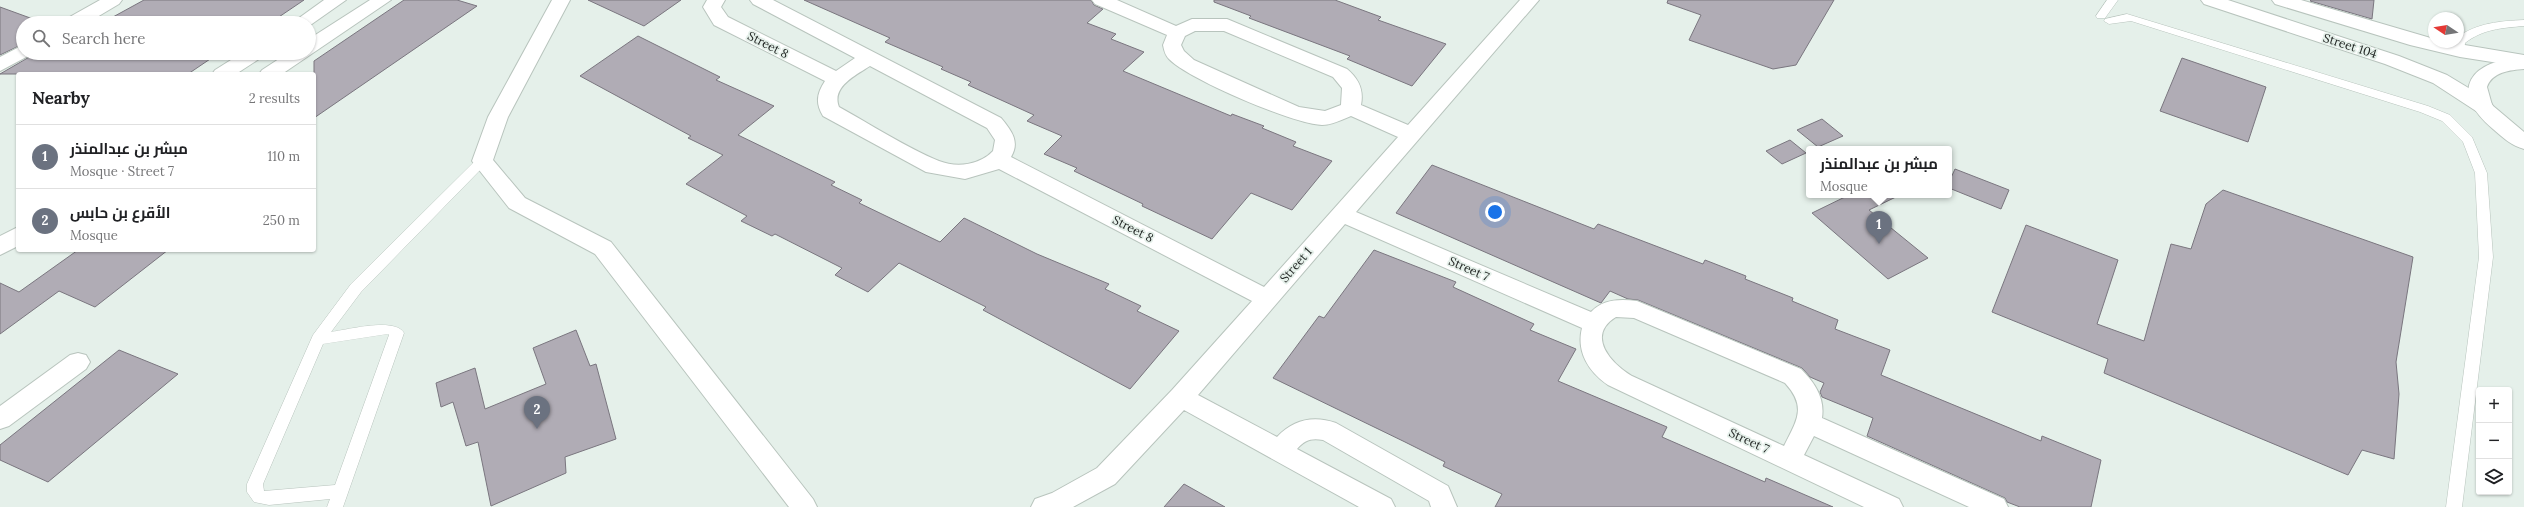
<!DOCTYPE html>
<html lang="en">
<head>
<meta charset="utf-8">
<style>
	:root { --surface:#fff; --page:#f2f2f2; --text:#202124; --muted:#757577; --line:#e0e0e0; --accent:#2563eb }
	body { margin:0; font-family:Lora,Cairo,serif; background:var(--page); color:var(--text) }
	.controls { position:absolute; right:12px; bottom:12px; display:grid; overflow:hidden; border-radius:4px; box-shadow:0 1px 3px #0004 }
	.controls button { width:36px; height:36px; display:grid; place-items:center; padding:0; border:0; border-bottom:1px solid var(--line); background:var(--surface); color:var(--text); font:20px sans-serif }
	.compass { position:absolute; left:2428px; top:12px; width:36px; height:36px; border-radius:50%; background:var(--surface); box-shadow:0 1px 3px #0004; rotate:282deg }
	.you { position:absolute; left:1495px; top:212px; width:14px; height:14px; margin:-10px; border:3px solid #fff; border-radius:50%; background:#1a73e8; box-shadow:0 0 0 6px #1a73e833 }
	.badge { display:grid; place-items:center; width:26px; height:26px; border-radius:50%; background:var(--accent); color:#fff; font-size:13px; font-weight:700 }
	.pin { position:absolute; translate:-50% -33px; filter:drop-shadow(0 1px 2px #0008) }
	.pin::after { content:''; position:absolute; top:21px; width:14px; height:12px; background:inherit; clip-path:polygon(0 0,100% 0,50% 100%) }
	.popup { position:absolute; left:1806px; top:146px; width:146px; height:52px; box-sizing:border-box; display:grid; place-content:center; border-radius:4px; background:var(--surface); filter:drop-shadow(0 1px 3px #0005); font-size:13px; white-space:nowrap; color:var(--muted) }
	.popup b { font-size:15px; color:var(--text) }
	.popup::after { content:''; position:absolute; left:50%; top:100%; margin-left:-8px; border:8px solid transparent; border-top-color:var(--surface) }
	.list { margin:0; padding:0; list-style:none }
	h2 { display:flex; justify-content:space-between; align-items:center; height:52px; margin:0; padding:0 16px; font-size:17px }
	h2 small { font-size:13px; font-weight:400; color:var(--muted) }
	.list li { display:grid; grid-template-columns:26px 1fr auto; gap:12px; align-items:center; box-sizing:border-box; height:64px; padding:0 16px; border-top:1px solid var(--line) }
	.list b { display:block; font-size:15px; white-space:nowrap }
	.list p { margin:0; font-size:13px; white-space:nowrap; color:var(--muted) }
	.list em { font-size:13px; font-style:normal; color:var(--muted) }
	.icon { flex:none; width:22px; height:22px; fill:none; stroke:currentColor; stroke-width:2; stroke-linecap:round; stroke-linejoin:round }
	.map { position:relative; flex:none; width:2524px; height:507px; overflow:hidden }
	.search { position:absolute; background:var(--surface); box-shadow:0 1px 3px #0004; left:16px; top:16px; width:300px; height:44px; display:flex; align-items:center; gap:10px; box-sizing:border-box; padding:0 14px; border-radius:22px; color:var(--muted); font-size:15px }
	.panel { position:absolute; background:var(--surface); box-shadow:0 1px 3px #0004; left:16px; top:72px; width:300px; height:180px; border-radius:4px }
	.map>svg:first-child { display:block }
	.building { fill:#b0acb5; stroke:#7a767f }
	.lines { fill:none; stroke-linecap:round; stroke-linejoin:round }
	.service-casing { stroke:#b8c4bd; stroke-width:1 }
	.minor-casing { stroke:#b8c4bd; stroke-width:2 }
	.tertiary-casing { stroke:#b8c4bd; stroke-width:2 }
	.secondary-casing { stroke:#b8c4bd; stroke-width:2 }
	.service { fill:#fff; fill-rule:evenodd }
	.minor { fill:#fff; fill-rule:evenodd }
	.tertiary { fill:#fff; fill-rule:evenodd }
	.secondary { fill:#fff; fill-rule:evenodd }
	.labels { text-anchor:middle; stroke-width:3.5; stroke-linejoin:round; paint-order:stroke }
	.street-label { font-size:12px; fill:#232725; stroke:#e5f0ea }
</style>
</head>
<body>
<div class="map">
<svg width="2524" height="507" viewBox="0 0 2524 507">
	<rect width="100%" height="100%" fill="#e5f0ea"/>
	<g class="building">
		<polygon points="144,0 304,0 270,23 102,23"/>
		<polygon points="404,0 457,0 477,6 314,118 314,61"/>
		<polygon points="588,0 681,0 644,26"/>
		<polygon points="804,0 1091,0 1094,5 1103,9 1087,23 1116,34 1111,39 1144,52 1123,71 1231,116 1232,114 1264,126 1262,128 1296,142 1293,146 1332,161 1292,210 1251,193 1212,239 1142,206 1143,204 1074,171 1077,168 1044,154 1062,136 1027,121 1034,115 968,85 971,82 941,69 943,67 885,42 890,38"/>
		<polygon points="1214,0 1335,0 1381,17 1378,20 1446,44 1412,86 1347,59 1350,56 1249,18 1251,16 1214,2"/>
		<polygon points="1668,0 1834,0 1796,65 1773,69 1689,40 1701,15 1667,3"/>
		<polygon points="2311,0 2374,0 2372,19 2310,1"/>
		<polygon points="0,7 44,23 23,23 23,44 0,55"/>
		<polygon points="638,36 720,77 716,80 774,106 738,135 835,182 831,185 862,200 859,203 940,242 964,218 1037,254 1109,284 1105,289 1141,306 1137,311 1179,331 1130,389 983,310 986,307 899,263 868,292 835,275 842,268 775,234 772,236 741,221 747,216 686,184 723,155 688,138 691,136 580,76"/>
		<polygon points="32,53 219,53 188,74 0,74 31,56"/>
		<polygon points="2182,58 2266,87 2248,142 2160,111"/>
		<polygon points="1822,119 1843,136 1818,147 1797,130"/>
		<polygon points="1790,140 1806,153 1782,164 1766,151"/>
		<polygon points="1432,165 1594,229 1598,224 1703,264 1705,260 1746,276 1745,279 1793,298 1792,301 1838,320 1835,329 1890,350 1881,375 2041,441 2042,436 2101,460 2091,507 2020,507 2007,502 2005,498 1867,436 1873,418 1822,397 1820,392 1824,383 1810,377 1802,368 1638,300 1628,299 1610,291 1601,303 1396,213"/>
		<polygon points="1955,169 2009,190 2001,209 1949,188 1949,182"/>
		<polygon points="2223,190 2413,257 2396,362 2399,394 2394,459 2362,450 2348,475 2104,373 2108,359 1992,312 2026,225 2118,260 2097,324 2144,341 2171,244 2191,249 2206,204"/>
		<polygon points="1849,195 1900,195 1869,210 1928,258 1888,279 1812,213"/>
		<polygon points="78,250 168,250 95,307 59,291 0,334 0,283 19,292"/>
		<polygon points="1374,250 1456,282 1453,287 1534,324 1530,330 1576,349 1558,381 1667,427 1662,437 1765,482 1766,478 1833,507 1495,507 1502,494 1443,466 1445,462 1405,442 1273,378 1319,316 1324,318"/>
		<polygon points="576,330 590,366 596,364 616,439 565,457 566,473 491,506 478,442 466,446 453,402 441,407 436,383 475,368 485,409 546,384 533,348"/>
		<polygon points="119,350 178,374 48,482 0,460 0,445"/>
		<polygon points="1184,484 1225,507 1164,507"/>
	</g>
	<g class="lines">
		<g class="service-casing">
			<g id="service">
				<polygon points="2107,0 2118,0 2105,18 2097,18 2096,16"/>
				<polygon points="2127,14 2428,106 2450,115 2472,137 2487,173 2493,257 2462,507 2446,507 2479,257 2475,173 2463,142 2442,121 2420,112 2131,21 2109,24 2104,21 2105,19"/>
				<path d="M2524,20V26C2502,28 2483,29 2465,43L2464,54L2460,55L2454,51L2453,42H2458V37C2477,23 2500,21 2524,20Z"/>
				<path d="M482,157L486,158L488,161L486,164L361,292L331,332C347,330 395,317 404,333L343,507H327L330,499L269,505L254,502L247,492V484L313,335L351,284L478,158ZM388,334L389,335L335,485L264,491L263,484L323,344Z"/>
			</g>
		</g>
		<g class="minor-casing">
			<g id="minor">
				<polygon points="100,0 122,0 119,4 87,23 64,23 66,19"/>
				<polygon points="324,0 346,0 309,26 309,23 292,23"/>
				<polygon points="370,0 391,0 282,74 259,74 262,70 288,53 309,53 309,39"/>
				<polygon points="552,0 570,0 508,117 493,160 525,198 611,242 813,499 817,507 789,507 595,254 509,208 472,161 488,117"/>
				<path d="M707,0H725L721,7L728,17L836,71L855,58L753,4L750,0H773L1001,118C1012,131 1020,142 1011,157L1264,287L1398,137L1351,116C1342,120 1331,125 1322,125C1293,124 1188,79 1169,59C1165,55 1164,50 1163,45L1167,35L1095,4L1092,0H1117L1176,26L1192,19H1227L1347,69C1359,79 1364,90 1361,105L1408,125L1520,0H1539L1356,212L1591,312C1603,299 1620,299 1637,301L1801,369C1815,383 1825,398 1822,418L2004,499L2008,507H1969L1814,436L1804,455L1899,499L1903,507H1864L1608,385C1589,372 1576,352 1582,328L1345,224L1198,395L1277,437C1293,420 1313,415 1336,423L1448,486L1457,507H1431L1429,501L1323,440C1311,438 1305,440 1297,449L1391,499L1395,507H1359L1184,410L1115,484L1073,507H1031L1035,499L1052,493L1097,468L1172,390L1252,301L999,169L965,179L926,172L823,116C815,103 817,93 825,81L714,25L703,7ZM1195,31H1224L1333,77L1342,88L1341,105L1325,111L1299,107L1194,60L1184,51L1181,45L1185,36ZM870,66L987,128L995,140L993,151C980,165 957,168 939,161C907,148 870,124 839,107C831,87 856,75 870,66ZM1616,317L1634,318L1785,383C1807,407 1797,420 1784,446L1632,376C1612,364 1585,336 1616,317Z"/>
				<polygon points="23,45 23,53 31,53 30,55 0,71 0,57"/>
				<polygon points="242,53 265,53 262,57 236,74 212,74 215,70"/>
				<polygon points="18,227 18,246 0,255 0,236"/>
				<polygon points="78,353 86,355 90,362 86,369 9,426 0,429 0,406 70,355"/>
			</g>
		</g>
		<g class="tertiary-casing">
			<g id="tertiary">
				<polygon points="2201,0 2228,0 2399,56 2447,75 2490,101 2493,106 2490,111 2483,113 2476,111 2433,83 2385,64 2204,4"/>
				<polygon points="2272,0 2301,0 2434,39 2434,42 2447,42 2524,55 2524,67 2460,57 2410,45 2275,4"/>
			</g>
		</g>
		<g class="secondary-casing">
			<path id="secondary" d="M2524,57V69C2510,70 2492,72 2487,87L2492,105L2524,132V149C2512,146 2502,137 2493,129C2447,90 2471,60 2524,57Z"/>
		</g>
		<use href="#service" class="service"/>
		<use href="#minor" class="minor"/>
		<use href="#tertiary" class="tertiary"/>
		<use href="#secondary" class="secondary"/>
	</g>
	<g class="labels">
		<g class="street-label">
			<text transform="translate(768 45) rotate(27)" y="4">Street 8</text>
			<text transform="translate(2350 46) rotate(18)" y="4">Street 104</text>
			<text transform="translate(1133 229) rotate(27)" y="4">Street 8</text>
			<text transform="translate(1296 265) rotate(-49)" y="4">Street 1</text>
			<text transform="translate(1469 269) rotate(24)" y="4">Street 7</text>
			<text transform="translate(1749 441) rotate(25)" y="4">Street 7</text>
		</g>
	</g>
</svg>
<div class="controls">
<button>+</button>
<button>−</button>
<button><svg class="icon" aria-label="layers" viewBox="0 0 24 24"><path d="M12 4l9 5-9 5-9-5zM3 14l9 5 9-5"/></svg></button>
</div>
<svg class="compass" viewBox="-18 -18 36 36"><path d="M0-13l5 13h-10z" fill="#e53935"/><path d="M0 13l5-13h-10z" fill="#757577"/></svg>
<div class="you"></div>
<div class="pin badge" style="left:1879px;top:244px;background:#6b7280">1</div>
<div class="popup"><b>مبشر بن عبدالمنذر</b>Mosque</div>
<div class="pin badge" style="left:537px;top:429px;background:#6b7280">2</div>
<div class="search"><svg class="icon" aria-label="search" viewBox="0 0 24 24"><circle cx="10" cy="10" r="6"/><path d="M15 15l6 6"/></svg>Search here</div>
<section class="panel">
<h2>Nearby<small>2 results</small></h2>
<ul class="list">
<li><span class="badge" style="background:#6b7280">1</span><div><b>مبشر بن عبدالمنذر</b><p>Mosque · Street 7</p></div><em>110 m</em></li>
<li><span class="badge" style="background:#6b7280">2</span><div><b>الأقرع بن حابس</b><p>Mosque</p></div><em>250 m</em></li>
</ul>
</section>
</div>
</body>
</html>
